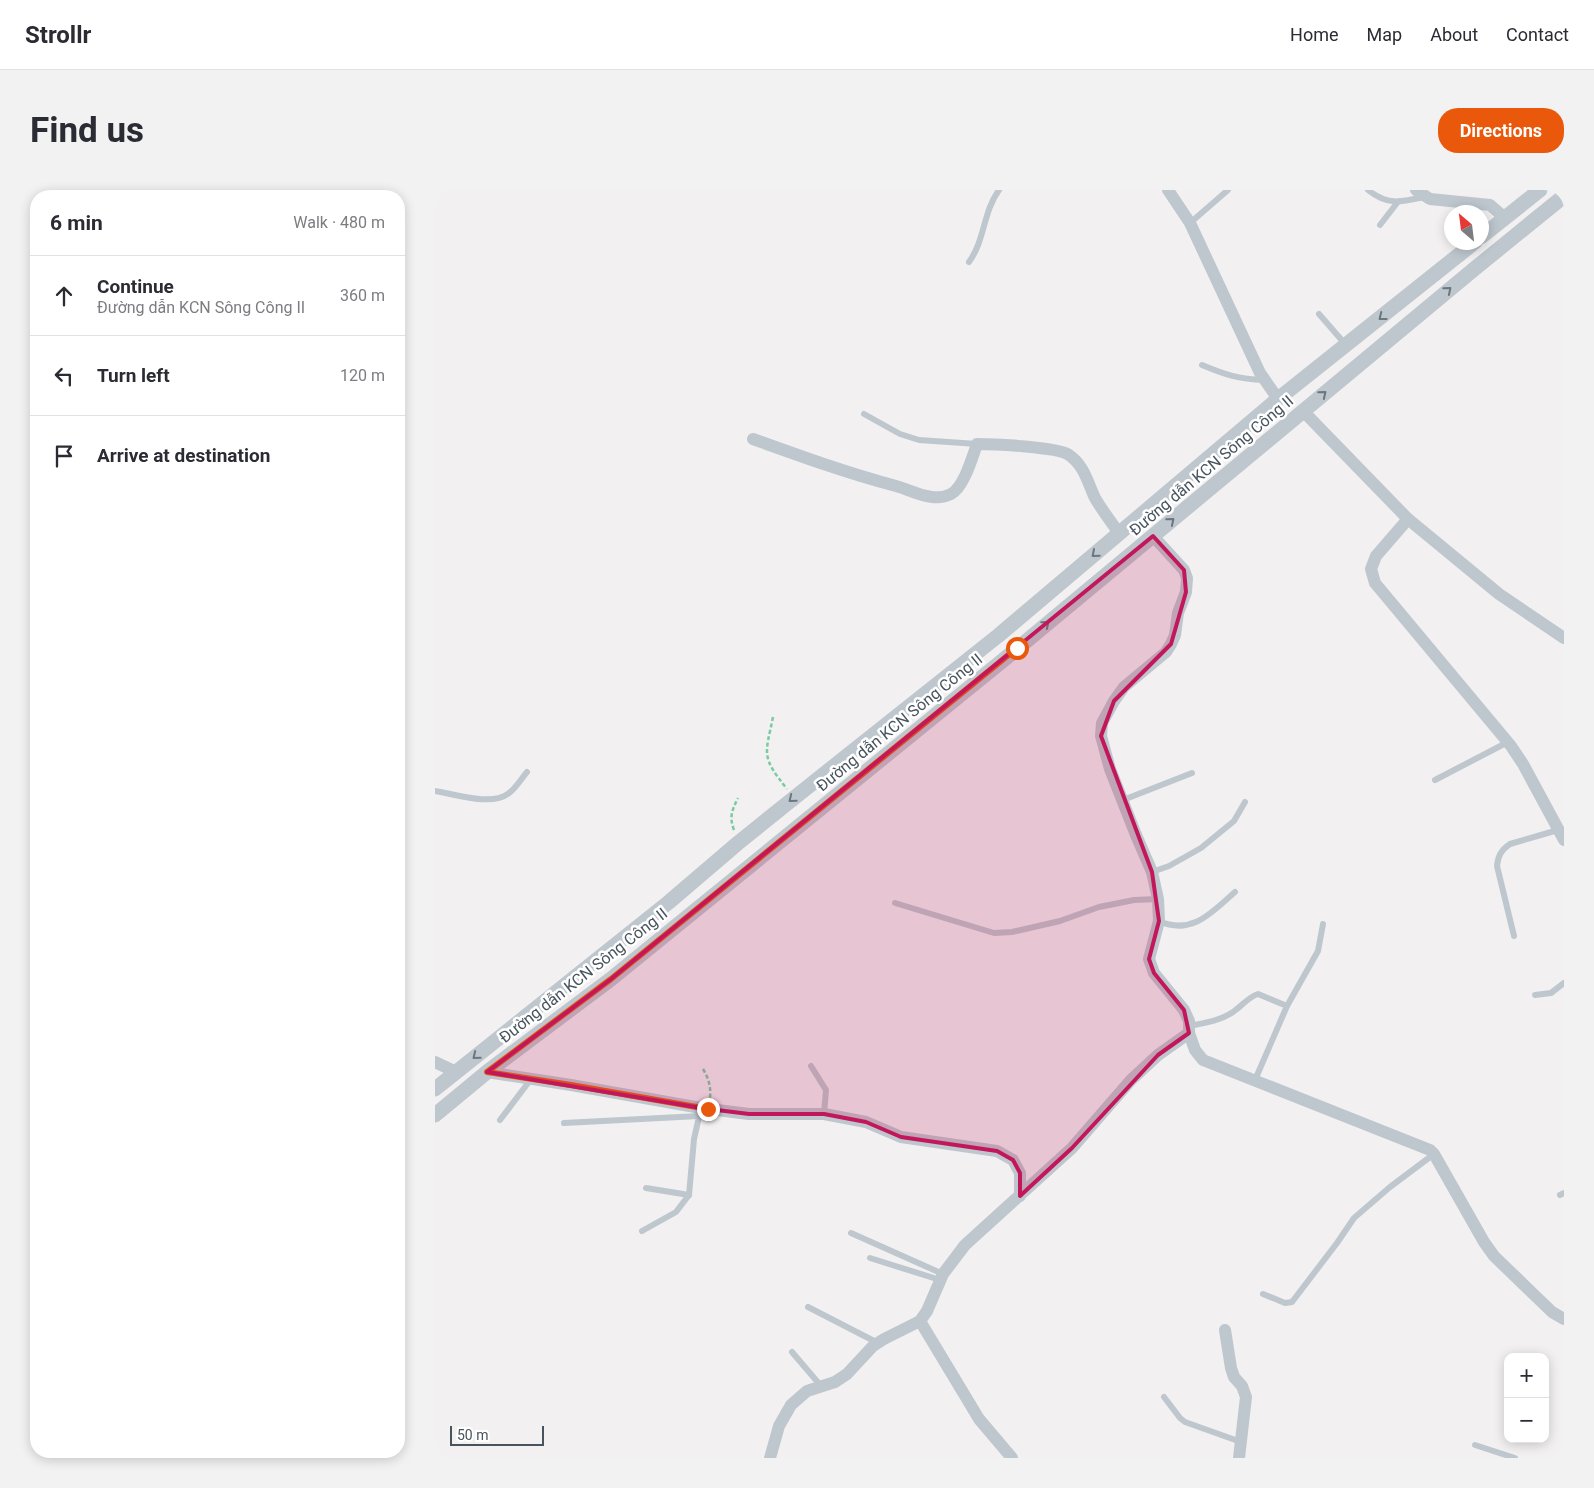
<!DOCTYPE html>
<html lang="en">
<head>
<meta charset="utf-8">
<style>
	:root { --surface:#fff; --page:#f2f2f3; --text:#2b2b33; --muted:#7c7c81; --line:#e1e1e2; --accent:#ea580c }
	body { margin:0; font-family:Roboto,sans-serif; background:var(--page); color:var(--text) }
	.controls { position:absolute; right:15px; bottom:15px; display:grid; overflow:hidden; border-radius:10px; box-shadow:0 2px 12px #0003 }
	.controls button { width:45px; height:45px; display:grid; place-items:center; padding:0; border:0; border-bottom:1px solid var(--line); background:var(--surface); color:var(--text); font:25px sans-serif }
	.compass { position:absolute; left:1009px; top:15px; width:45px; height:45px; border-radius:50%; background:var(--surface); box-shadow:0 2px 12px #0003; rotate:332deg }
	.scale { position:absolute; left:15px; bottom:12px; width:94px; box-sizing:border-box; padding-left:5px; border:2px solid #48545d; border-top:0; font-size:14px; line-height:18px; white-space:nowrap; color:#48545d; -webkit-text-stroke:4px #fff; paint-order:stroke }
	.stop { position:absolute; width:15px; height:15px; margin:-11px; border:4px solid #ea580c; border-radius:50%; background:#fff }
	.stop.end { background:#ea580c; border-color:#fff; box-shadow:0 1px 5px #0008 }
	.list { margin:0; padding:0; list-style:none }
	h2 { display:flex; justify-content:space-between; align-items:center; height:65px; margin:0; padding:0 20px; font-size:21px }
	h2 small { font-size:16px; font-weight:400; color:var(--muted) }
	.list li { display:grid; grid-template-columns:32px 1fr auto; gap:15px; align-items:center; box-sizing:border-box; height:80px; padding:0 20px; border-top:1px solid var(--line) }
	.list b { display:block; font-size:19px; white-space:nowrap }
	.list p { margin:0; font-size:16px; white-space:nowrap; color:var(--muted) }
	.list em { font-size:16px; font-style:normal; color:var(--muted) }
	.icon { flex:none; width:28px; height:28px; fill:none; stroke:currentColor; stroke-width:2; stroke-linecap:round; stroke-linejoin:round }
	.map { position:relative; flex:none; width:1129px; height:1268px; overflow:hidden; border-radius:20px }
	header { display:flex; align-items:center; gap:30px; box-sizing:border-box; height:70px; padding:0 25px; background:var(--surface); border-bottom:1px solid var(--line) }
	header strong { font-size:24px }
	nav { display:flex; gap:28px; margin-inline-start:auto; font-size:18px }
	.intro { display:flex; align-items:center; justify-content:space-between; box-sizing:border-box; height:120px; padding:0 30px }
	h1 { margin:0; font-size:35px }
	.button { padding:12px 22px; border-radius:20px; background:var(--accent); color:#fff; font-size:18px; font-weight:700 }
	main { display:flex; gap:30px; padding:0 30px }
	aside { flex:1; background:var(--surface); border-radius:20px; box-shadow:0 2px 12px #0003 }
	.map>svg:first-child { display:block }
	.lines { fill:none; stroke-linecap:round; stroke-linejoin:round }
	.path { stroke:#79cba0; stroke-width:2.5; stroke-dasharray:4 2.5; stroke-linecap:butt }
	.service { stroke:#bec7ce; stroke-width:6 }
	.minor { stroke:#bec7ce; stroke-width:12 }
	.tertiary { stroke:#bec7ce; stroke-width:15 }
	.oneway { stroke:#6b767f }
	.route { stroke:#ea580c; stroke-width:6 }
	.marked { fill:#c2185b; fill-opacity:0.2; stroke:#c2185b; stroke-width:4; stroke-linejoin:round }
	.labels { text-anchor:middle; stroke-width:5; stroke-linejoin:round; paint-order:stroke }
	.street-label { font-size:16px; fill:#48545d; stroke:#fff }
</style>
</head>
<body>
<header>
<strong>Strollr</strong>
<nav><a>Home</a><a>Map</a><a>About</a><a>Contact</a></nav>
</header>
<div class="intro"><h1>Find us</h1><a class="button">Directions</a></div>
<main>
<aside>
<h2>6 min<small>Walk · 480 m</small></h2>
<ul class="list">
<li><svg class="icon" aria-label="ahead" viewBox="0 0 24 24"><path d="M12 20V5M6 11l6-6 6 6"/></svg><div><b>Continue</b><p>Đường dẫn KCN Sông Công II</p></div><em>360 m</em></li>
<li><svg class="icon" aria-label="left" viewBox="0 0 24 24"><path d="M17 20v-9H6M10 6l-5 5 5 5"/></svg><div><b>Turn left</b></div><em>120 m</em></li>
<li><svg class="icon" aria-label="arrive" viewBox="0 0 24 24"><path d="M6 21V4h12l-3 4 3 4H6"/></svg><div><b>Arrive at destination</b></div></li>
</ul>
</aside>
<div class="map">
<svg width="1129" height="1268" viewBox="0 0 1129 1268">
	<rect width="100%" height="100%" fill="#f2f0f0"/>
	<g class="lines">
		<g class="path">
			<path d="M338,527C330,566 326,566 352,599"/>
			<path d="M299,640C294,627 297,620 303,608"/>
			<path d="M268,879C274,889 276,897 275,908"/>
		</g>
		<g class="service">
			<path d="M933,0C953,16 966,12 989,7"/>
			<polyline points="755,33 793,0"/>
			<polyline points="945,35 962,13"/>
			<path d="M534,72C550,50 548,22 564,0"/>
			<polyline points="884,124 911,155"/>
			<path d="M767,175C791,185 803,189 829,190"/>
			<polyline points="429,224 465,244 484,250 542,254"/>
			<polyline points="1000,590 1073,552"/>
			<path d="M0,601C19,604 58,617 74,603C81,598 86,589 92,582"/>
			<polyline points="688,610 757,583"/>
			<polyline points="717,682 734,676 766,658 799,631 810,612"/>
			<polyline points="460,713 559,743 577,742 625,731 664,717 699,710 723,709"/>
			<path d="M724,731C757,746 777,722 800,702"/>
			<path d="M1079,746L1062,676C1063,666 1066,660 1075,654L1123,640"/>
			<polyline points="1100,805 1116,803 1129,793"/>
			<path d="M754,836C769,833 785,831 798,822C807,816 813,807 823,804L852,816"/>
			<polyline points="376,876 391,900 389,924"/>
			<polyline points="820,890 852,816 883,761 888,734"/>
			<polyline points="65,930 96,889"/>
			<polyline points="129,933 264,926"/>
			<polyline points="211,998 254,1005"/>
			<polyline points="1125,1005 1129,1003"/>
			<polyline points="207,1041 241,1022 254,1005 259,949 266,918"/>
			<polyline points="416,1043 508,1084"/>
			<polyline points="435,1068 505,1090"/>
			<polyline points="828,1104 850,1113 857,1112 902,1053 919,1028 955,997 999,964"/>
			<polyline points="373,1117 443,1153"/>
			<polyline points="357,1162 386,1196"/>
			<polyline points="729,1207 745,1228 750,1232 806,1252"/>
			<polyline points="1040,1255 1080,1268"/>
		</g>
		<g class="minor">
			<polyline points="733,0 755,33 825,183 843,209"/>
			<polyline points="981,0 995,9 1055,15 1070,28"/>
			<polyline points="868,221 973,329 1064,404 1129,448"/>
			<path d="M318,249C365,266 412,283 461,296C472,299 485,306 497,307C504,308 510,307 516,304C529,297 537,268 542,254C558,254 624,257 634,265C649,275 653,293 660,308C667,320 676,332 684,343"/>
			<polyline points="973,329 941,366 936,379 940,393 1076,556 1088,574 1129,650"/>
			<polyline points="718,346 749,380 752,388 751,402 743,423 740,445 736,454 731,462 689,497 679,511 667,533 666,546 675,579 701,645 717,682 723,709 724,731 714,769 719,783 749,820 754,831 754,843 760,860 768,870 995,960 999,964 1049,1052 1059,1066 1117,1122 1129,1129"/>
			<polyline points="0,872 21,882"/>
			<polyline points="52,882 136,895 266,918 314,924 389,924 431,932 466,947 562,961 578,970 585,983 585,1006"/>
			<polyline points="485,1131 544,1229 577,1268"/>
			<polyline points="790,1140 796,1178 799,1187 807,1196 811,1207 804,1268"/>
			<polyline points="335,1268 344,1236 356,1215 372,1201 400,1192 412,1184 438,1156 449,1149 485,1131 492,1121 508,1084 530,1055 637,958 696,890 723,865 754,843"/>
		</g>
		<g class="tertiary">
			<polyline points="1046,47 1105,0"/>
			<polyline points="0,899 234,712 303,653 359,608 564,445 843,209 1040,52"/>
			<polyline points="0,925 52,882 176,789 583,458 1038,80 1129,6"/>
		</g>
	</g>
	<defs><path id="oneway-chevron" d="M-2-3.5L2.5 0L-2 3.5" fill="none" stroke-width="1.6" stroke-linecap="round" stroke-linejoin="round" transform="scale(1.25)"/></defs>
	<g class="oneway">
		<use href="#oneway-chevron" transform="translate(1013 100) rotate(-40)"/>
		<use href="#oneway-chevron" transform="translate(947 127) rotate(142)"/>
		<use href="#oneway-chevron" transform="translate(888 204) rotate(-40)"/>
		<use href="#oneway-chevron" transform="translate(736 331) rotate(-40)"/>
		<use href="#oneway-chevron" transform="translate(660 364) rotate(139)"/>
		<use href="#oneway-chevron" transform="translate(611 434) rotate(-40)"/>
		<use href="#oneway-chevron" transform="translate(357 609) rotate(141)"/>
		<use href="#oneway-chevron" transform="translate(41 866) rotate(141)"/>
	</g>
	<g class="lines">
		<polyline class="route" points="273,919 136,895 52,882 176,789 582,458"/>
	</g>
	<path class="marked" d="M718,346L749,380L751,402L736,454L679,511L666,546L717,682L724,731L714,769L719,783L749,820L754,843L723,865L637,958L585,1006V983L578,970L562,961L466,947L431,932L389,924H314L266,918L52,882L176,789Z"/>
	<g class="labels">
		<g class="street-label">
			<text transform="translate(776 275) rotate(-40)" y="6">Đường dẫn KCN Sông Công II</text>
			<text transform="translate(464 532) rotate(-39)" y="6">Đường dẫn KCN Sông Công II</text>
			<text transform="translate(148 785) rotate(-38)" y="6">Đường dẫn KCN Sông Công II</text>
		</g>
	</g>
</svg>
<div class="controls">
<button>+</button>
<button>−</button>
</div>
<svg class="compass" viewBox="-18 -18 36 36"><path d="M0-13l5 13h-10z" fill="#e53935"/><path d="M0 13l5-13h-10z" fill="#7c7c81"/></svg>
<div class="scale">50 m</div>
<div class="stop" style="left:582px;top:458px"></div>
<div class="stop end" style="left:273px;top:919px"></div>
</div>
</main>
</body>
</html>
